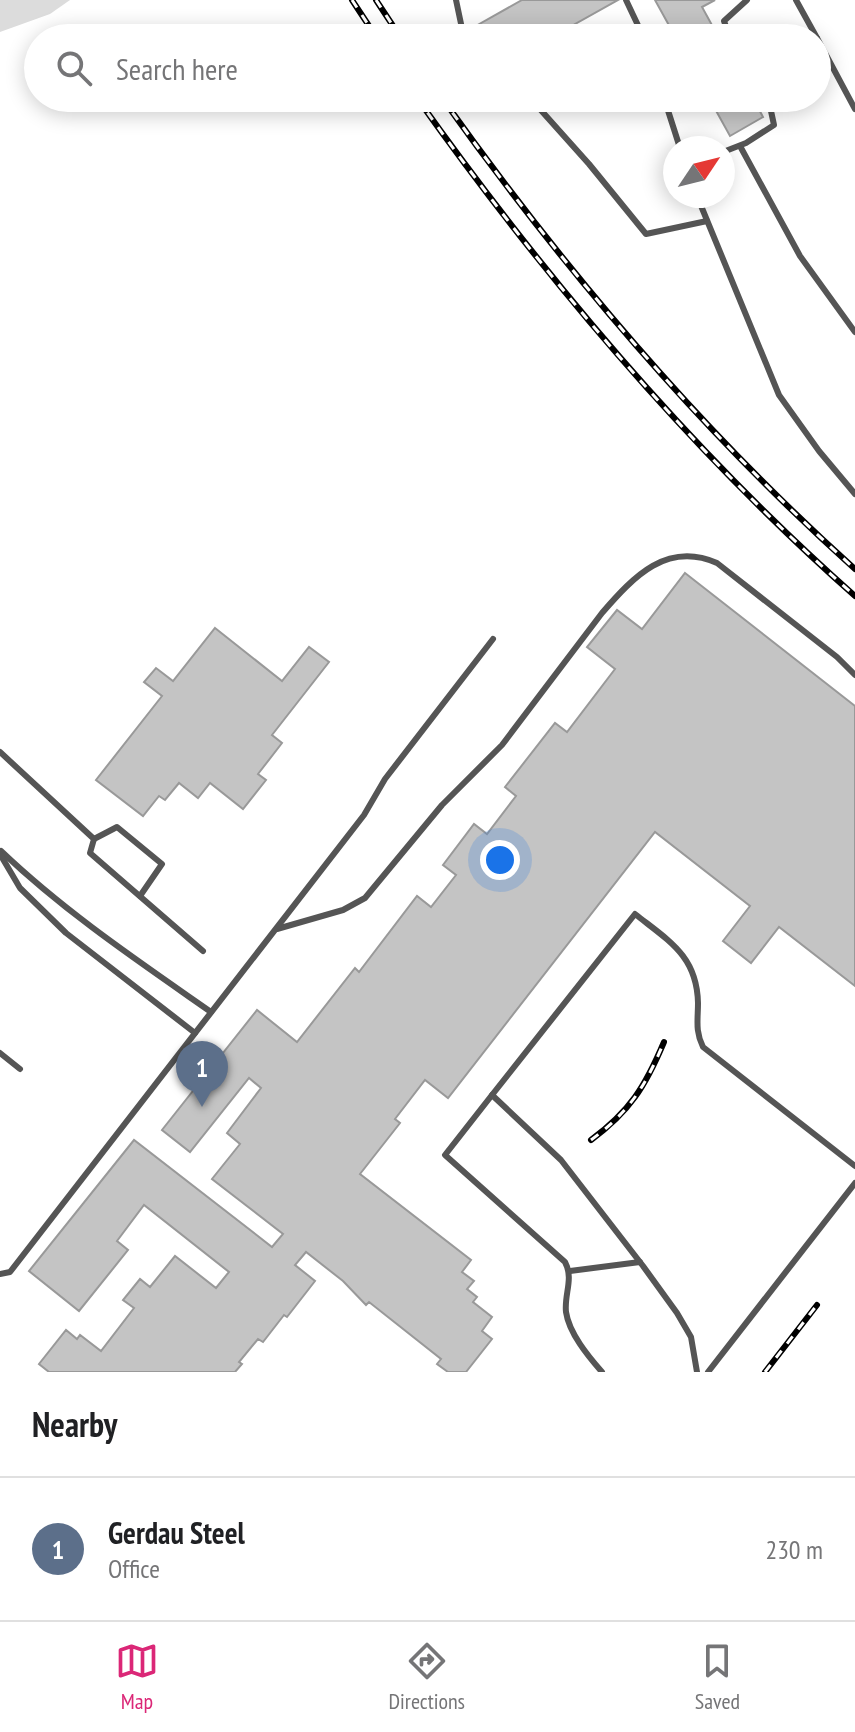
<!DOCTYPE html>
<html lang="en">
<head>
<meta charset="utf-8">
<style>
	:root { --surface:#fff; --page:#f6f6f6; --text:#202124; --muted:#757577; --line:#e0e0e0; --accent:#db2777 }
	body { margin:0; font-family:"PT Sans Narrow",sans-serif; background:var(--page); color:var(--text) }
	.compass { position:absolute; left:663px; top:136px; width:72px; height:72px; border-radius:50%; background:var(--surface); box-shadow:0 4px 20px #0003; rotate:55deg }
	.you { position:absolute; left:500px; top:860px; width:28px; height:28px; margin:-20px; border:6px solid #fff; border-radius:50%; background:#1a73e8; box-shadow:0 0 0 12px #1a73e833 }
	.badge { display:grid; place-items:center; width:52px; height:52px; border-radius:50%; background:var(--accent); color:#fff; font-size:26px; font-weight:700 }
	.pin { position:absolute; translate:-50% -66px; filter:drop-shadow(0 2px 4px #0008) }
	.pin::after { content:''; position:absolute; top:42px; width:28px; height:24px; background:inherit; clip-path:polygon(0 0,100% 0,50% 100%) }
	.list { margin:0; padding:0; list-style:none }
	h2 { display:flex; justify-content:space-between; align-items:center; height:104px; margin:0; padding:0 32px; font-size:34px }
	h2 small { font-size:26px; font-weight:400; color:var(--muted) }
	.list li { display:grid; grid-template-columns:52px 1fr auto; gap:24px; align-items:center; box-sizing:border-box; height:144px; padding:0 32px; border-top:2px solid var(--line) }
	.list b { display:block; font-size:30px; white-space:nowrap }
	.list p { margin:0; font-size:26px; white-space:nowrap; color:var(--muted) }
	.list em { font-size:26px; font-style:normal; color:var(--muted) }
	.icon { flex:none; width:44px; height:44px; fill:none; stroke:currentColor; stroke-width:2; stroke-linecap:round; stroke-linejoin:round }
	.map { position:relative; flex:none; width:855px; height:1372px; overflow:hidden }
	.search { position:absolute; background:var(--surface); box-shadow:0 4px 20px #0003; left:24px; right:24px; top:24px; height:88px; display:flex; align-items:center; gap:20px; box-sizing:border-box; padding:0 28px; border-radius:44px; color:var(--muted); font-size:30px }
	.sheet { height:248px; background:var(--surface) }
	nav { display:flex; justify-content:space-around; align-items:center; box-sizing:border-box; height:112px; border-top:2px solid var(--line); background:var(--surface); font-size:22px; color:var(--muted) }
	nav a { display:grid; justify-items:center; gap:4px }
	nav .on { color:var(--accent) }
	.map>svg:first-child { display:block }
	.green { fill:#dcdcdc }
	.building { fill:#c4c4c4; stroke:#999; stroke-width:2 }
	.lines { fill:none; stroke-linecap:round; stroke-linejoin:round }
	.service { stroke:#555; stroke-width:6 }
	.rail-casing { stroke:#000; stroke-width:6 }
	.rail { stroke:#fff; stroke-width:3; stroke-dasharray:9; stroke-linecap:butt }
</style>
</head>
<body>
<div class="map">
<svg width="855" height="1372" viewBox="0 0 855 1372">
	<rect width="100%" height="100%" fill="#fff"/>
	<polygon class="green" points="0,0 70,0 50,14 0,32"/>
	<g class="building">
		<polygon points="522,0 618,0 550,38 481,38 474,27"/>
		<polygon points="655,0 715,0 702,7 719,38 676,38"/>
		<polygon points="709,98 753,98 763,117 730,136"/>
		<polygon points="685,573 855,706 855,986 779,927 751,963 723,941 750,906 655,832 448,1098 425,1080 395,1119 400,1123 360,1174 471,1260 462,1272 474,1281 467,1289 477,1297 473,1302 492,1317 482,1331 492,1339 466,1372 448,1372 437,1364 441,1359 369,1302 366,1305 343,1281 306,1252 295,1265 315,1281 287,1317 284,1315 263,1342 258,1339 239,1362 242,1364 235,1372 49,1372 39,1364 66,1330 77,1339 80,1335 101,1351 134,1308 123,1300 140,1279 150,1287 175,1256 216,1288 229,1272 144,1205 117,1241 128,1250 79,1311 29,1271 134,1140 272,1247 283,1234 212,1179 240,1144 227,1133 261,1088 249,1078 190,1152 162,1130 257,1010 297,1042 355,968 359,972 417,896 431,907 456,875 443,865 474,824 487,834 516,796 505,787 555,723 567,732 615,669 587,647 617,610 642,629"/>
		<polygon points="215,628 282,681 309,647 329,662 272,735 282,743 258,774 266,780 243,809 210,783 198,798 179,783 165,800 159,796 143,816 96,780 162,696 144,682 156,668 173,681"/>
	</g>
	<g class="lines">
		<g class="service">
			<polyline points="456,0 464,38"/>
			<polyline points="626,0 644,38"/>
			<polyline points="796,0 817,38"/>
			<polyline points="730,38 724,21 747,0"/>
			<polyline points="817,38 855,109"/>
			<polyline points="530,98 589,164 646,234 707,221"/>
			<polyline points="664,98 680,148"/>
			<polyline points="740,146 800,256 855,332"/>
			<polyline points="723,152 746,143 774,125 771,111 764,98"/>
			<polyline points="697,196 779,395 819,451 855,494"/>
			<polyline points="0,752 94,839 90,853 203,951"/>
			<polyline points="94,839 117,827 162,864 140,896"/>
			<path d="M1,851C65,912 138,961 211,1012"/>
			<polyline points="0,854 20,888 66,933 195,1033"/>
			<path d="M277,929L343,910L365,898L442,805L502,745L602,613C634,576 667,541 717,563L837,657L855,675"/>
			<polyline points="0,1053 20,1069"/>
			<path d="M492,1095L445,1155L565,1262C574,1279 564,1294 566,1312C569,1333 588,1356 602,1372"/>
			<polyline points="570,1271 640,1262"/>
			<polyline points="0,1274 10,1272 364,815 385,779 493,639"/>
			<path d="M697,1372L691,1337L677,1313L643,1266L561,1160L492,1095L635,914C669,941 697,956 698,1003C698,1020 695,1031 703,1047L855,1166"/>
			<polyline points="708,1372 855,1183"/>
		</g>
		<g class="rail-casing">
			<g id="rail">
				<polyline points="352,0 377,38"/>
				<polyline points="376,0 401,38"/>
				<path d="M417,98C545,278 689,449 855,596"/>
				<path d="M442,98C563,268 699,429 855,569"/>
				<path d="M591,1140C630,1111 645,1087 664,1042"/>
				<polyline points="765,1372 817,1305"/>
			</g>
		</g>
		<use href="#rail" class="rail"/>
	</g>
</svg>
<svg class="compass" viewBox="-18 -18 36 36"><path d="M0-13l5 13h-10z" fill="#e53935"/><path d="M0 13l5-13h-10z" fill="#757577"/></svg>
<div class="you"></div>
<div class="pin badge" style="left:202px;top:1107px;background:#5c6f8a">1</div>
<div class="search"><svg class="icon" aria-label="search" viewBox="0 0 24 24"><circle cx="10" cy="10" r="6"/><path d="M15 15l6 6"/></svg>Search here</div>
</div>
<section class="sheet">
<h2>Nearby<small></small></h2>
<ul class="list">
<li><span class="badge" style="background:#5c6f8a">1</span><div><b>Gerdau Steel</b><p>Office</p></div><em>230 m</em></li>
</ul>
</section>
<nav>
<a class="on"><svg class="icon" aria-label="map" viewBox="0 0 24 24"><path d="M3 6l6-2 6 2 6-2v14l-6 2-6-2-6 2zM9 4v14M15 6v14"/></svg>Map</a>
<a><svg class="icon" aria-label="directions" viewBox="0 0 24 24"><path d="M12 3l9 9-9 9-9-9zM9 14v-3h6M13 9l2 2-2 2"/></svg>Directions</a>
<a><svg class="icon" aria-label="saved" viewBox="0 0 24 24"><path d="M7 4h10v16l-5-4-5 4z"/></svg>Saved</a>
</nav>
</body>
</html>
